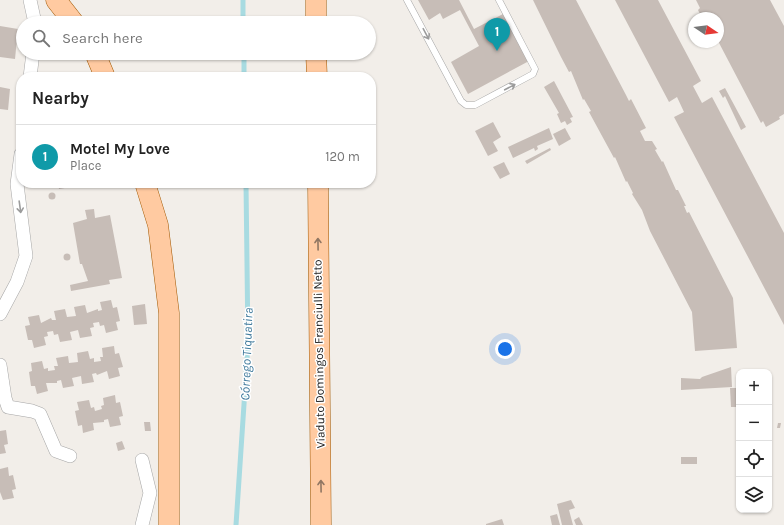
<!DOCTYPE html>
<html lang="en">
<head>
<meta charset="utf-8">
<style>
	:root { --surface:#fff; --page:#f6f6f6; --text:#222; --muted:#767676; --line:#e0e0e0; --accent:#d4001b }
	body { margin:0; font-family:Karla,sans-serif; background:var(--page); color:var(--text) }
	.controls { position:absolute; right:12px; bottom:12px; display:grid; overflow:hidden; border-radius:8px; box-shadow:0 1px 3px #0004 }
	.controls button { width:36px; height:36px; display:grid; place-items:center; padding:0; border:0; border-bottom:1px solid var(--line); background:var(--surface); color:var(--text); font:20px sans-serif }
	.compass { position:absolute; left:688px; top:12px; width:36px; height:36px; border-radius:50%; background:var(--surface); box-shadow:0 1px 3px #0004; rotate:103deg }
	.you { position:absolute; left:505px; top:349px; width:14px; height:14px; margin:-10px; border:3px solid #fff; border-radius:50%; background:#1a73e8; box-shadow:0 0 0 6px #1a73e833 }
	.badge { display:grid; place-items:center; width:26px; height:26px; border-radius:50%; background:var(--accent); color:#fff; font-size:13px; font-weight:700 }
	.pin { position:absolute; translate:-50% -33px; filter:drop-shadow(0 1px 2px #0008) }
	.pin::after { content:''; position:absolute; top:21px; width:14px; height:12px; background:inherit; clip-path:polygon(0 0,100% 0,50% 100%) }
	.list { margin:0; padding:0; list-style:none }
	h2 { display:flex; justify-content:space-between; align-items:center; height:52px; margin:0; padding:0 16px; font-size:17px }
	h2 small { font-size:13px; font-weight:400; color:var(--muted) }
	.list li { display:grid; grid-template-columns:26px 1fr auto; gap:12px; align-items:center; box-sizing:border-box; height:64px; padding:0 16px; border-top:1px solid var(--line) }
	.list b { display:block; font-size:15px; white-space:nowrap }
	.list p { margin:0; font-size:13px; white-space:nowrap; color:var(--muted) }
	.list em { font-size:13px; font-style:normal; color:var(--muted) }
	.icon { flex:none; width:22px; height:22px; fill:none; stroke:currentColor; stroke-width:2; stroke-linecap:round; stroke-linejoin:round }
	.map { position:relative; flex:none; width:784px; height:525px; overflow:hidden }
	.search { position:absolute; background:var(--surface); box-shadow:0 1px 3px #0004; left:16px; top:16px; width:360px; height:44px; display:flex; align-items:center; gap:10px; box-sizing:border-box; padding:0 14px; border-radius:22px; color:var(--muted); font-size:15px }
	.panel { position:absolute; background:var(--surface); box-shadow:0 1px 3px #0004; left:16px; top:72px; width:360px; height:116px; border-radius:16px }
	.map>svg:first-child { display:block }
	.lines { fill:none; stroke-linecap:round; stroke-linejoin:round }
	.stream { stroke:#a8dbe1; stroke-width:5 }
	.building { fill:#c7bdb7 }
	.service-casing { stroke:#a6a6a6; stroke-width:7 }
	.minor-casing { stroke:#a6a6a6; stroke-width:14 }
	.primary-casing { stroke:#a05700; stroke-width:21 }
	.service { stroke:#fff; stroke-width:6 }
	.minor { stroke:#fff; stroke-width:13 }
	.primary { stroke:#ffcaa1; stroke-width:20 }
	.oneway { stroke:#9c9c9c }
	.oneway2 { stroke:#907662 }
	.labels { text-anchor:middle; stroke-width:3; stroke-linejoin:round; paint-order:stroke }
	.street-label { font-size:12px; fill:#222; stroke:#fff }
	.water-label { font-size:13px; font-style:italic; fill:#417b9d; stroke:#fff }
</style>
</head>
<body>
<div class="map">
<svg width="784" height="525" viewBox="0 0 784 525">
	<rect width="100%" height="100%" fill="#f2eee9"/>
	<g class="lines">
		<g class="stream">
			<polyline points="243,0 243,23"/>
			<polyline points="244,53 244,77"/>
			<polyline points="236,525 248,344 246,183"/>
		</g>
	</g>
	<g class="building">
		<polygon points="418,0 459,0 474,29 503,14 529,61 468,94 451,62 479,46 460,10 443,19 440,13 429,20"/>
		<polygon points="533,0 576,0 626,95 629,101 631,99 646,128 640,131 645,141 652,141 657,149 655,150 662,162 663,161 676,190 678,190 686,206 684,206 687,213 689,212 733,298 737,348 695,351 692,312 650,231 642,210 632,194 633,193 627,181 626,182 615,157 614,158 589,112 591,111 584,99 583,100 571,71 569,72 561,57"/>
		<polygon points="615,0 658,0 701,81 693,86 702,103 712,97 784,233 784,325 674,117 684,112 677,97 669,102"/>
		<polygon points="696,0 770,0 784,26 784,114 779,117 780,119 766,127 763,121 761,123 718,41 718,18 702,18 698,10 700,8"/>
		<polygon points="0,26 18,29 15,59 0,57"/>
		<polygon points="554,81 573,117 570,118 572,122 567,125 565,121 561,123 557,114 559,113 544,87"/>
		<polygon points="0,87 10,89 8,110 0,109"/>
		<polygon points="725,88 746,127 741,130 725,96 723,98 719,91"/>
		<polygon points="493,122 501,137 493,142 498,151 488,156 475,131"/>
		<polygon points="549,128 553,139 537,146 538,149 535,151 534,148 513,158 508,147"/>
		<polygon points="565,128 571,139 559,146 553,134"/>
		<polygon points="550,148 551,150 527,164 525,161"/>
		<polygon points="504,162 510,174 500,179 493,167"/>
		<polygon points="58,183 87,183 87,184 59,189"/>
		<circle cx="52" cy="196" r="3.5"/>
		<polygon points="94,209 95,218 110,215 122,278 109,280 110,284 71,291 70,285 88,281 82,264 80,264 73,223 87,219 85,210"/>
		<circle cx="67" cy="257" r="3.5"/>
		<polygon points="111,300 113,308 117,307 120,321 116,322 118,330 106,333 104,325 100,326 99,322 93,323 94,327 90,328 92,336 80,338 78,330 70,332 72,340 60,342 58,334 54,335 53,331 47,332 48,336 44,337 46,345 34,348 32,340 28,340 25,326 30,325 28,317 39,315 41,323 51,318 52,320 56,320 54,311 65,309 67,317 76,316 74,307 85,305 87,313 98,309 98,311 102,310 100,302"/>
		<polygon points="145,304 147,324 134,325 132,306"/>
		<polygon points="114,346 115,354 119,353 123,367 118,368 120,376 109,379 107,371 97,375 96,373 92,374 94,382 82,384 81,376 72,378 74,386 63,388 61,380 57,381 57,383 46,383 48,391 37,394 35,386 31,386 29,372 32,371 31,363 42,361 44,369 48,368 48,371 55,370 54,366 58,366 56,358 68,356 69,363 78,362 77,353 88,351 90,359 94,358 94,362 101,361 100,357 103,357 102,348"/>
		<polygon points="731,367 732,387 681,390 681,378 700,379 702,377"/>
		<polygon points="730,388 739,388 739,407 731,407"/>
		<polygon points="115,395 116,403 120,402 123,416 119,417 121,425 110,427 108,419 104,420 104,422 93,423 94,430 83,433 82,425 78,426 75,411 79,410 77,402 89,400 91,408 94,407 95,411 102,409 101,406 104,405 103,398"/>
		<polygon points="144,422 150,422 151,431 145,431"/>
		<polygon points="778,423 781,423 780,428 777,428"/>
		<polygon points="6,430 8,444 4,445 6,453 0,454 0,431"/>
		<polygon points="122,441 125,449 118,451 116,443"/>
		<rect x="681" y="457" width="16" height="7"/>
		<polygon points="8,467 9,476 13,475 16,489 12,490 14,498 3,500 0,492 0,469"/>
		<polygon points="571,500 575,508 569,510 573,525 562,525 557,504"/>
		<polygon points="557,514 560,525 552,525 550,516"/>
		<polygon points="579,517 583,525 576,525 574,520"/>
		<polygon points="502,519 504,525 486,525 486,524"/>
	</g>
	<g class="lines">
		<g class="service-casing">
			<polyline id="service" points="407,0 461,101 466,105 475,105 533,74 535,69 499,0"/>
		</g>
		<g class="minor-casing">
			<g id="minor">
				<polyline points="30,0 35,23"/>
				<polyline points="30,77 33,53"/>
				<polyline points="0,314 17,282 26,256 17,184 21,154"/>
				<polyline points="0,365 5,398 8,407 32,411 40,414 56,451 70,456"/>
				<polyline points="142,460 150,493 142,525"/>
			</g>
		</g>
		<g class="primary-casing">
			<g id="primary">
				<polyline points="56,0 74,23"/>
				<polyline points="316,0 316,23"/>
				<polyline points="95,53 105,77"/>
				<polyline points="316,53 317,77"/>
				<polyline points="145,183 158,225 169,313 169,525"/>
				<polyline points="318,183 321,525"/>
			</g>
		</g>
		<use href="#service" class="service"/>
		<use href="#minor" class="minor"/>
		<use href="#primary" class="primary"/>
	</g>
	<defs><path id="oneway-shaft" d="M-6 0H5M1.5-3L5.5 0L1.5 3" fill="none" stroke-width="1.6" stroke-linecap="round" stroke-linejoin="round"/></defs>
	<g class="oneway">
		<use href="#oneway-shaft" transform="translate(426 34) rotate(62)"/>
		<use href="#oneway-shaft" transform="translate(510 87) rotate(-28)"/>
		<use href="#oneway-shaft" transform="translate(20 207) rotate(82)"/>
	</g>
	<g class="oneway2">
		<use href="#oneway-shaft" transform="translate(318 244) rotate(-91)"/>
		<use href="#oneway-shaft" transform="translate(321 486) rotate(-91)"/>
	</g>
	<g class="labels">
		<g class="street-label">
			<text transform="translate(319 354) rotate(-91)" y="4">Viaduto Domingos Franciulli Netto</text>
		</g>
		<g class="water-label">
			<text transform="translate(246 354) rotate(-88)" y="5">Córrego Tiquatira</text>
		</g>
	</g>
</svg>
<div class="controls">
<button>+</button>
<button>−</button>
<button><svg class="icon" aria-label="locate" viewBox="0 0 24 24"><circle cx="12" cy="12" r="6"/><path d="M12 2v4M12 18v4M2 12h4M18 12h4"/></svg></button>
<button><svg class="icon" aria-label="layers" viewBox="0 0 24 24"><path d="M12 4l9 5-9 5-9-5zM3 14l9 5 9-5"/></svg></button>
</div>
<svg class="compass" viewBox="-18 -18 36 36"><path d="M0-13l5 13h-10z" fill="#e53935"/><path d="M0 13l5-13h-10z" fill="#767676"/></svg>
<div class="you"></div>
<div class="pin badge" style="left:497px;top:51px;background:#0f9aa8">1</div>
<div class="search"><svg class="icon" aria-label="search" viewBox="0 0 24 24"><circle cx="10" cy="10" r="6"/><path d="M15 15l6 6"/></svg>Search here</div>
<section class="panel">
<h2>Nearby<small></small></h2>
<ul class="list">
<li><span class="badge" style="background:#0f9aa8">1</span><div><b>Motel My Love</b><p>Place</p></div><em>120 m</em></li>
</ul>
</section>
</div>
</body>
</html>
